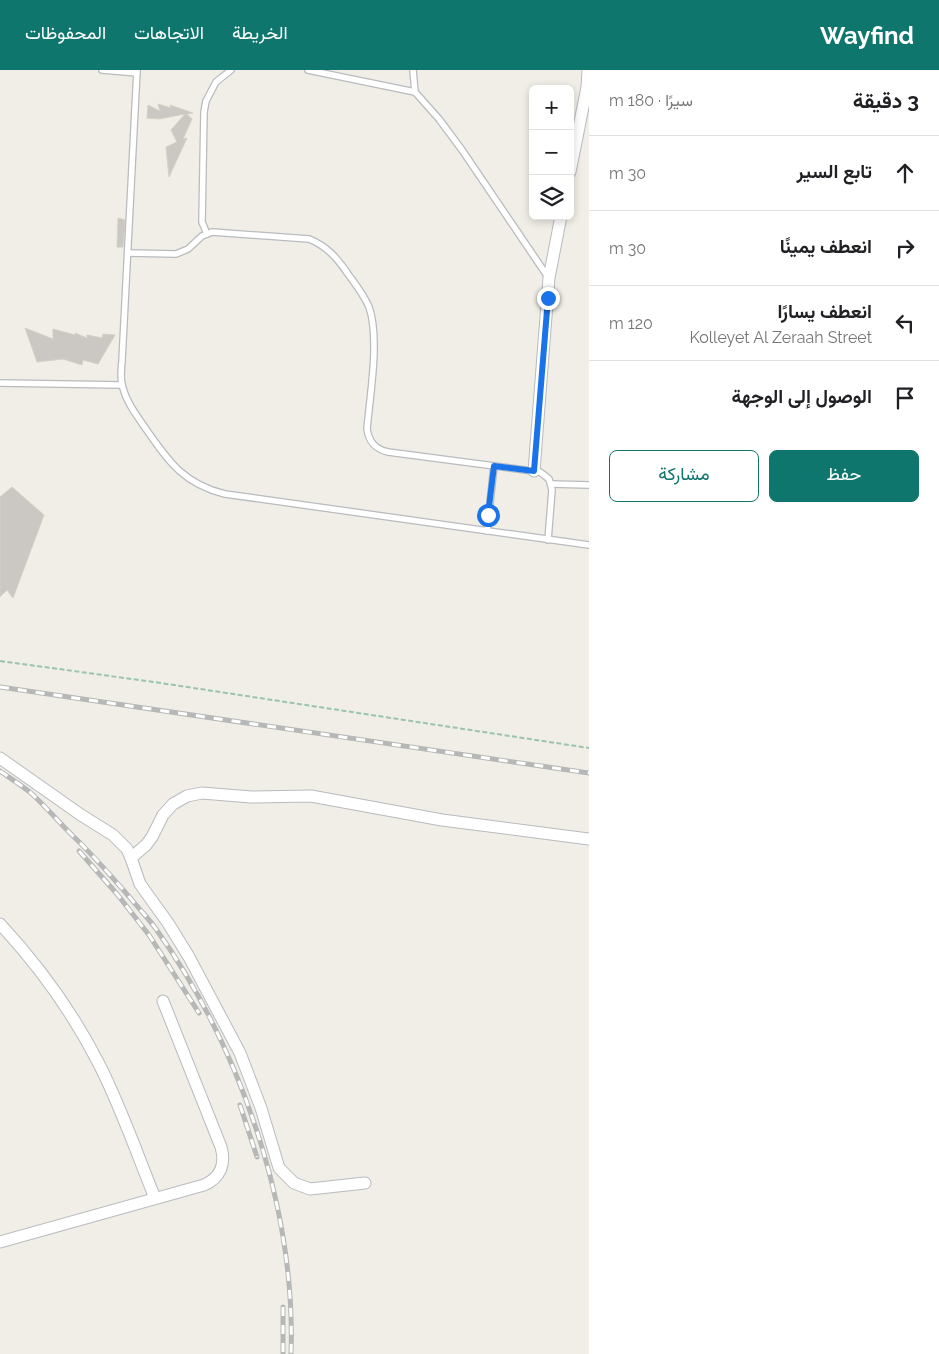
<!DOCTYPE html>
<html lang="ar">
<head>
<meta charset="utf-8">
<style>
	:root { --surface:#fff; --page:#f2f2f2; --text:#202124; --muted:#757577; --line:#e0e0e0; --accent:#0f766e }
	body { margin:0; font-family:Raleway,Vazirmatn,sans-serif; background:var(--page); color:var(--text); direction:rtl }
	.controls { position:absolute; right:15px; top:15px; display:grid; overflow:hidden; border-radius:8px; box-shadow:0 2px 8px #0003 }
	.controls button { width:45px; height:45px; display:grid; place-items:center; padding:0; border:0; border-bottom:1px solid var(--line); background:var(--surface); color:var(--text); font:25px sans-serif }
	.stop { position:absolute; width:15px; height:15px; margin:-11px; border:4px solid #1a73e8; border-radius:50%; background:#fff }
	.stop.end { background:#1a73e8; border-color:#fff; box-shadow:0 1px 5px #0008 }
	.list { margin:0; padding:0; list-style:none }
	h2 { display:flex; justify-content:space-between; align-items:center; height:65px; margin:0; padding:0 20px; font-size:21px }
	h2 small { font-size:16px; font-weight:400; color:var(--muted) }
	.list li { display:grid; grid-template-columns:32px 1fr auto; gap:15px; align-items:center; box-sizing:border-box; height:75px; padding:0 20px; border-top:1px solid var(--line) }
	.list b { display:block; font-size:19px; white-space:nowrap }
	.list p { margin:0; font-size:16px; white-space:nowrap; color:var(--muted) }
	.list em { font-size:16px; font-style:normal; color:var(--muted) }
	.actions { display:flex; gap:10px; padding:15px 20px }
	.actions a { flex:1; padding:11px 0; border:1px solid var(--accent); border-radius:8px; text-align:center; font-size:18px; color:var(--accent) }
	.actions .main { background:var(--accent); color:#fff }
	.icon { flex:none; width:28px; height:28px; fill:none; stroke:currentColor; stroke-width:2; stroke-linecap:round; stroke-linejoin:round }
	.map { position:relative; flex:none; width:589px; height:1284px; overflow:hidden; direction:ltr }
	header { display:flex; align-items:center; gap:30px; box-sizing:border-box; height:70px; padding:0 25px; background:var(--accent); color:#fff }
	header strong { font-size:24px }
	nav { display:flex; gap:28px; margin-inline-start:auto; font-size:18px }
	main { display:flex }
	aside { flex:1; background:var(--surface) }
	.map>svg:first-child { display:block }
	.building { fill:#cbc8c3; stroke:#d4d1c4 }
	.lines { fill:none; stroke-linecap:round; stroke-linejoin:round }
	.lane-casing { stroke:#b8bbbf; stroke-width:8 }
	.street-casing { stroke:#b8bbbf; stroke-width:13 }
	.path { stroke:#9bc5aa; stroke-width:2; stroke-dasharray:5 2.5; stroke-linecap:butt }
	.lane { stroke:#fff; stroke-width:5.5 }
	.street { stroke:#fff; stroke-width:11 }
	.rail-casing { stroke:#b6b7b7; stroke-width:5 }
	.rail { stroke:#fff; stroke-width:3; stroke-dasharray:9; stroke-linecap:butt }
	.route { stroke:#1a73e8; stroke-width:6 }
</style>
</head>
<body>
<header>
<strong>Wayfind</strong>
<nav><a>الخريطة</a><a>الاتجاهات</a><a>المحفوظات</a></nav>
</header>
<main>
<aside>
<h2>3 دقيقة<small>سيرًا · 180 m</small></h2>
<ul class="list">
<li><svg class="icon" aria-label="ahead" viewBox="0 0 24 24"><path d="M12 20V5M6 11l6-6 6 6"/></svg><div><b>تابع السير</b></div><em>30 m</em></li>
<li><svg class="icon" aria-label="right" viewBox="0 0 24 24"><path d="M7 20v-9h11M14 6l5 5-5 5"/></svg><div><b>انعطف يمينًا</b></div><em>30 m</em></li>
<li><svg class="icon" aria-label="left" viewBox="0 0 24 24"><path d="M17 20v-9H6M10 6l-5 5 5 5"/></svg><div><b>انعطف يسارًا</b><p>Kolleyet Al Zeraah Street</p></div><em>120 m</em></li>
<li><svg class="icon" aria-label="arrive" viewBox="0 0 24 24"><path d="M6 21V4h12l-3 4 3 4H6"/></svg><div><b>الوصول إلى الوجهة</b></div></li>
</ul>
<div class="actions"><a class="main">حفظ</a><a>مشاركة</a></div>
</aside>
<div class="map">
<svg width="589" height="1284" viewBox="0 0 589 1284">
	<rect width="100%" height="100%" fill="#f0eee6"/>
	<g class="building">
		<polygon points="158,34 171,38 170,35 193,43 187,44 192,49 183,69 187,68 169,107 166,77 177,72 171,60 185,44 159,49 147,48 148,35 160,41"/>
		<polygon points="118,148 125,150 123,177 117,177"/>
		<polygon points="25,258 53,269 53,259 75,265 75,263 87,268 87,265 102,268 103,264 115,265 98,294 83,290 82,295 63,289 37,292"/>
		<polygon points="12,417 44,445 13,528 7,520 0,527 0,427"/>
	</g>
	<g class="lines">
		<g class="lane-casing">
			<g id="lane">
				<polyline points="102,0 137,3"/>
				<path d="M137,0L122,291C121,300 120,310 123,318C127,333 137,346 146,359C169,392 184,414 225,424L589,475"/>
				<polyline points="308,0 415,22 439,49 462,80 548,207"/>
				<polyline points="413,0 415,22"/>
				<polyline points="207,164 202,152 204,42 206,31 216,12 231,0"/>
				<path d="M128,183L176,184L188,179L202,166L212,162L309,169C327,176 338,189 348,204C356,215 364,225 369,237C380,268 370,325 367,359C369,372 375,379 388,382L540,402L549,409L552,420L548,470"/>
				<polyline points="0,313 122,315"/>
				<polyline points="551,414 589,415"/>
				<polyline points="487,461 494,396"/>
			</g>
		</g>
		<g class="street-casing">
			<g id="street">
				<polyline points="570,102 587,17 588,0"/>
				<polyline points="534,401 549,208 561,146"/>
				<polyline points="0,688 81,745 113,765 127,779 131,788 140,814 168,853 189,887 240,983 261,1038 279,1098 294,1113 310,1119 365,1113"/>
				<polyline points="131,788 146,775 152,767 163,745 173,734 187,726 202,723 251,727 311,726 442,750 589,769"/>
				<path d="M0,854C39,896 73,943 99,994C121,1037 137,1084 155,1128"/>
				<path d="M0,1172L204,1115C220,1108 226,1094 221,1077L163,931"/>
			</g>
		</g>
		<polyline class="path" points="0,591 154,612 589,678"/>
		<use href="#lane" class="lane"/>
		<use href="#street" class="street"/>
		<g class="rail-casing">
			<g id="rail">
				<polyline points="0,617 589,703"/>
				<path d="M0,701C10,708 21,715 31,723C46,737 59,752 73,766C94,786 113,808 132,830C140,840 149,849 156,859C240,977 296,1138 291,1284"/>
				<polyline points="79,781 117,824 149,865 199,943"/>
				<polyline points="240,1035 257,1087"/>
				<polyline points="283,1237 283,1284"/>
			</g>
		</g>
		<use href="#rail" class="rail"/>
	</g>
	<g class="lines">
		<polyline class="route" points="488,445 494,396 534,401 548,228"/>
	</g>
</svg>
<div class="controls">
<button>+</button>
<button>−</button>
<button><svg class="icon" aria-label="layers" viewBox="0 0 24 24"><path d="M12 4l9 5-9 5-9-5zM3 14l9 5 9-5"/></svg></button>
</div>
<div class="stop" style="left:488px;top:445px"></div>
<div class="stop end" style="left:548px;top:228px"></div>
</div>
</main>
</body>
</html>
